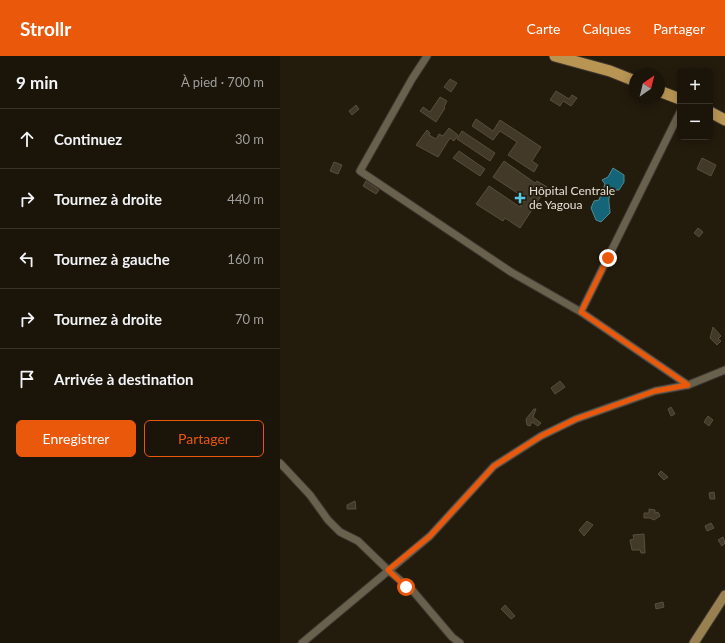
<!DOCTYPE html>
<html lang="fr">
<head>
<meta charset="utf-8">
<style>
	:root { --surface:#1a1409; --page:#231d12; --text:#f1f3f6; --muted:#9f9e9c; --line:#38332a; --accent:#ea580c }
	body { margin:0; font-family:Lato,sans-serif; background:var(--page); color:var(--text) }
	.controls { position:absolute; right:12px; top:12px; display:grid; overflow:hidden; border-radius:6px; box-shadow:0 2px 10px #0003 }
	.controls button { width:36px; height:36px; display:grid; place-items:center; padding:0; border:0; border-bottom:1px solid var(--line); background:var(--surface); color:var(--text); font:20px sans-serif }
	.compass { position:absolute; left:349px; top:12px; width:36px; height:36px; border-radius:50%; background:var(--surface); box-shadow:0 2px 10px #0003; rotate:35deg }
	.stop { position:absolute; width:12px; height:12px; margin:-9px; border:3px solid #ea580c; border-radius:50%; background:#fff }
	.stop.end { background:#ea580c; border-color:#fff; box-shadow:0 1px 4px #0008 }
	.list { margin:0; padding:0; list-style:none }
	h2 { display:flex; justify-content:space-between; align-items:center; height:52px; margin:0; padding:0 16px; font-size:17px }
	h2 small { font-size:13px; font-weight:400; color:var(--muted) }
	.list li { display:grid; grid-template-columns:26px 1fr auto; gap:12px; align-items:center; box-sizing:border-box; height:60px; padding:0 16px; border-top:1px solid var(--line) }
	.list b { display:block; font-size:15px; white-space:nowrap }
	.list em { font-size:13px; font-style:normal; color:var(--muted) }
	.actions { display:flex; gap:8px; padding:12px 16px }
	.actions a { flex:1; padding:9px 0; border:1px solid var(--accent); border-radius:6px; text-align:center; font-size:14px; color:var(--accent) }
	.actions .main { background:var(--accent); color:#fff }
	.icon { flex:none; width:22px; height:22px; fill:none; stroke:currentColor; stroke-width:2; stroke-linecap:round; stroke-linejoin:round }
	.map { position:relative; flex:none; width:445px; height:587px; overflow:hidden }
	header { display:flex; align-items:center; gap:24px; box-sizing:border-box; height:56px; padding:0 20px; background:var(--accent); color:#fff }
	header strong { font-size:19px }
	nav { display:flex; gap:22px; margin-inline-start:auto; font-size:14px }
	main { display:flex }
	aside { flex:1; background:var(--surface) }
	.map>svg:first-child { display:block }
	.water { fill:#136577; stroke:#528a94 }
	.building { fill:#423929; stroke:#584e3d }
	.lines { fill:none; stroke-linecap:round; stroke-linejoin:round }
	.minor-casing { stroke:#3c362f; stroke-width:9 }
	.major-casing { stroke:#3c362f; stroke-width:11 }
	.highway-casing { stroke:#3c362f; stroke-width:13 }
	.minor { stroke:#6a604e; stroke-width:7 }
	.major { stroke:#998051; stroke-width:9 }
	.highway { stroke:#b89553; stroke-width:11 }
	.route { stroke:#ea580c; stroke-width:5 }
	.poi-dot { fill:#59c8e4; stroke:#231b0c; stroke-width:1.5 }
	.labels { text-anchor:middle; stroke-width:3.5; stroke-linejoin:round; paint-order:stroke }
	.poi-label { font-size:12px; fill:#e6e0d6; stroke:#231b0c; text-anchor:start }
</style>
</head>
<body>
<header>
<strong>Strollr</strong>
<nav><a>Carte</a><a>Calques</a><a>Partager</a></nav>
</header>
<main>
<aside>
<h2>9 min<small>À pied · 700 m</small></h2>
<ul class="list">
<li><svg class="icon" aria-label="ahead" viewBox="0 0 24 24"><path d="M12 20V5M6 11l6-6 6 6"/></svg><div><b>Continuez</b></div><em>30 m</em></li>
<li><svg class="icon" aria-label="right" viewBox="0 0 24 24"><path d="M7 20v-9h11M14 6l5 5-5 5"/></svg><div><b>Tournez à droite</b></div><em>440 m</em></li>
<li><svg class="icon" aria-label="left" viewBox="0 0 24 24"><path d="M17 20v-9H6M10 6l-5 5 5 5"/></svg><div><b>Tournez à gauche</b></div><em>160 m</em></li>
<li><svg class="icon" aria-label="right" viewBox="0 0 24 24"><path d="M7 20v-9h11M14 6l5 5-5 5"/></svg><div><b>Tournez à droite</b></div><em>70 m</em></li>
<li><svg class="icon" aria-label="arrive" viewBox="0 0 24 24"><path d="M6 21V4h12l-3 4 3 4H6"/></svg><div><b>Arrivée à destination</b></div></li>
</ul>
<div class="actions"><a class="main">Enregistrer</a><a>Partager</a></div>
</aside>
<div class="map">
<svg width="445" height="587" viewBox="0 0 445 587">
	<rect width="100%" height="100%" fill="#231b0c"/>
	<path class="water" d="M333,112L344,119V126L339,134H333C326,142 330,148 330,157L321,166L316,164L311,152L314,145L319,144L325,128L322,124L328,121Z"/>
	<g class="building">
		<polygon points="170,23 177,27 171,36 164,31"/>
		<polygon points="276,35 289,43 292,39 297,42 291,50 283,45 280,50 270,44"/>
		<polygon points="160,41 167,45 164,51 165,52 156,66 140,55 143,51 150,56"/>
		<polygon points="76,49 79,53 72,59 69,55"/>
		<polygon points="196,63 213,75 220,64 261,91 252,105 258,109 254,116 228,99 237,86 220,75 213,84 192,70"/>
		<polygon points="169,72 178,79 174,85 170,82 158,101 136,89 147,74 150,77 149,79 156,83 159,78 163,80"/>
		<polygon points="182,75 215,97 210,105 177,83"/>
		<polygon points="179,95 205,113 200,120 173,102"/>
		<polygon points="422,102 436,109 431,120 417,113"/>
		<polygon points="224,105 255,127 257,125 267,131 240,172 225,162 223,165 196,148 209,130 240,151 245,142 213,121"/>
		<polygon points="54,106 62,109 58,118 50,115"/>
		<polygon points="86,125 99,134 96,138 83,130"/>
		<polygon points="418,172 423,176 419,181 414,177"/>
		<polygon points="433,271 441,280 438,283 441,285 437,289 430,282"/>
		<polygon points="280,325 285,331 275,338 271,332"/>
		<polygon points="391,351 395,358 391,360 388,353"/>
		<polygon points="254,353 256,353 253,361 261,367 258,370 252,366 250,370 247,369 246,363"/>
		<polygon points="428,360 433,364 429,370 424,366"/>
		<polygon points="381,415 388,421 384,424 378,418"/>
		<polygon points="434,436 435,443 430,443 429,437"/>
		<polygon points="75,445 76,453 67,453 67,449"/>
		<polygon points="369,453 375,454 375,457 378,456 380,460 374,464 370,462 364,462 364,457 369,457"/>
		<polygon points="307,465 313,469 304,480 299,474"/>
		<polygon points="431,467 434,472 427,475 425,470"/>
		<polygon points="364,478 365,497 361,497 360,494 352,494 350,484 354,483 353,479"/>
		<polygon points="443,481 445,487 442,490 438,484"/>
		<polygon points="383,546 384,551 376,553 375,548"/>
		<polygon points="225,549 235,560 231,563 221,553"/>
	</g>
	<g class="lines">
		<g class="minor-casing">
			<g id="minor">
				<polyline points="147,0 132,23 80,115 231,216 301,256 408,329"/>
				<polyline points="301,256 400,56"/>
				<polyline points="0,407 30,439 48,464 60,476 78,485 108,514 133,535 172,581 180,587"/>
				<polyline points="22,587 150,480 214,410 261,380 296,363 375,335 408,329 445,314"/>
			</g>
		</g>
		<g class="major-casing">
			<polyline id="major" points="414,587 445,539"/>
		</g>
		<g class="highway-casing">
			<g id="highway">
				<polyline points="275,0 330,15 355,25"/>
				<polyline points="379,35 400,43"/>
				<polyline points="430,56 445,64"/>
			</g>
		</g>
		<use href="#minor" class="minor"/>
		<use href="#major" class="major"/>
		<use href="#highway" class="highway"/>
	</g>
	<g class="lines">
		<polyline class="route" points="126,531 108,514 150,480 214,410 261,380 296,363 375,335 408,329 301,256 328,202"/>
	</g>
	<path class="poi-dot" d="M238 136h4v4h4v4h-4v4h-4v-4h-4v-4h4z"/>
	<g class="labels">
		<g class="poi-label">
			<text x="249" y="139">Hôpital Centrale<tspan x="249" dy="14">de Yagoua</tspan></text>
		</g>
	</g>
</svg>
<div class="controls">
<button>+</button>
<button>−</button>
</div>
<svg class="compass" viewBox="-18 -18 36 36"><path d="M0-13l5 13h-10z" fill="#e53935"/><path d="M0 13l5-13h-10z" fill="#9f9e9c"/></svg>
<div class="stop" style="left:126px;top:531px"></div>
<div class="stop end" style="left:328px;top:202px"></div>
</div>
</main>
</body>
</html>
